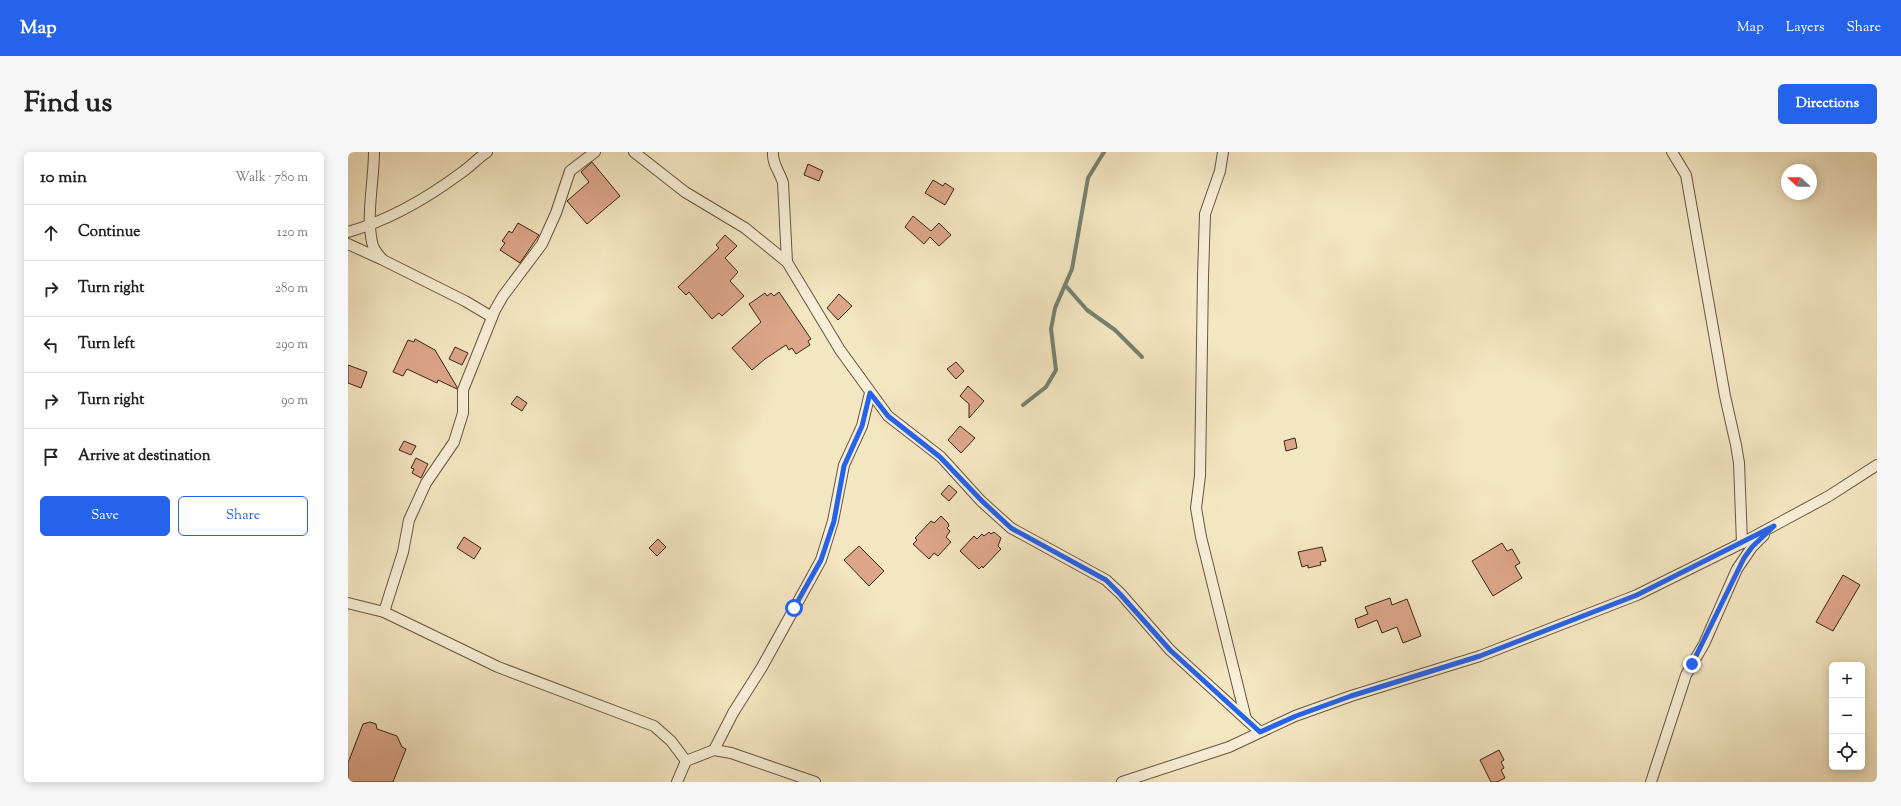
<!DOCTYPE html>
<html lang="en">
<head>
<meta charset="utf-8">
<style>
	:root { --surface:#fff; --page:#f6f6f6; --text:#222; --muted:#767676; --line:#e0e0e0; --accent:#2563eb }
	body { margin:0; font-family:"Sorts Mill Goudy",serif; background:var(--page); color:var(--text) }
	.controls { position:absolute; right:12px; bottom:12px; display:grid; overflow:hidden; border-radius:6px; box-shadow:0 2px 10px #0003 }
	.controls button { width:36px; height:36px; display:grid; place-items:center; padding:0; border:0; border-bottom:1px solid var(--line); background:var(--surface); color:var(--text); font:20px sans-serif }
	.compass { position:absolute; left:1433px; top:12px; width:36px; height:36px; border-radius:50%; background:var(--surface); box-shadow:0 2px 10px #0003; rotate:292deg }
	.stop { position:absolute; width:12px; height:12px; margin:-9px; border:3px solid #2563eb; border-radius:50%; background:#fff }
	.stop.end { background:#2563eb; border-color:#fff; box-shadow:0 1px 4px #0008 }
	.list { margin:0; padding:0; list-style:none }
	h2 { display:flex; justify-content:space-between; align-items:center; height:52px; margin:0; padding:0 16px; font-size:17px }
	h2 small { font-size:13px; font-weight:400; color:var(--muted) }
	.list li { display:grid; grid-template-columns:26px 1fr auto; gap:12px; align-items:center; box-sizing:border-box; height:56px; padding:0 16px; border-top:1px solid var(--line) }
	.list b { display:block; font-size:15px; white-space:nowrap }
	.list em { font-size:13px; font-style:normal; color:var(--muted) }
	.actions { display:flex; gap:8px; padding:12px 16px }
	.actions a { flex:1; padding:9px 0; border:1px solid var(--accent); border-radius:6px; text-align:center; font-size:14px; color:var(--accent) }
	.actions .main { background:var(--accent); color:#fff }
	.icon { flex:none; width:22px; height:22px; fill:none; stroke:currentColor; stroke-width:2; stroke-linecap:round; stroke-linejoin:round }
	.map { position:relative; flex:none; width:1529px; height:630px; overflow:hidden; border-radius:6px }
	header { display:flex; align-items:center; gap:24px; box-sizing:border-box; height:56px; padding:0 20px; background:var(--accent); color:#fff }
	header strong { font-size:19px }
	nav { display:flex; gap:22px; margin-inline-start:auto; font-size:14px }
	.intro { display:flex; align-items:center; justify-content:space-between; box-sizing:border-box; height:96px; padding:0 24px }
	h1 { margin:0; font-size:28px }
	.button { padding:10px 18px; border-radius:6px; background:var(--accent); color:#fff; font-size:14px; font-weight:700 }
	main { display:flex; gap:24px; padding:0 24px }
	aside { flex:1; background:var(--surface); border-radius:6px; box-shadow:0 2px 10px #0003 }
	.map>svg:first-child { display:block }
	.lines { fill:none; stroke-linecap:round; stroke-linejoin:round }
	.stream { stroke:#748272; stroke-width:4 }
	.building { fill:#dda689; stroke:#382519 }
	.street-casing { stroke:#675543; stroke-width:12 }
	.street { stroke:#f8efd7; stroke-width:10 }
	.route { stroke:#2563eb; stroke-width:5 }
</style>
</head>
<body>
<header>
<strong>Map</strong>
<nav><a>Map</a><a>Layers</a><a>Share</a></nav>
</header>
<div class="intro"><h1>Find us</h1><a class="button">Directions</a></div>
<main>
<aside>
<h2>10 min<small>Walk · 780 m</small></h2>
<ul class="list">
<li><svg class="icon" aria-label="ahead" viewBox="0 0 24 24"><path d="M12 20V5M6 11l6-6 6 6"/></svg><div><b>Continue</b></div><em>120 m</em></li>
<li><svg class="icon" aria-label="right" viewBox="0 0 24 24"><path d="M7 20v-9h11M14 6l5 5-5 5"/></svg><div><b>Turn right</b></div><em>280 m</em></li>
<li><svg class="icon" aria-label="left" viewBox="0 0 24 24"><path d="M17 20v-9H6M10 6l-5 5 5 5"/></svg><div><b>Turn left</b></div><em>290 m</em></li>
<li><svg class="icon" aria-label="right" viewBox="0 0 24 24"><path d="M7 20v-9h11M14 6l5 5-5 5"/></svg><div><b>Turn right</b></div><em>90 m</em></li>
<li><svg class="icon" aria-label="arrive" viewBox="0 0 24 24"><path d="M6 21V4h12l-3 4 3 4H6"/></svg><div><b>Arrive at destination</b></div></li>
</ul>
<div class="actions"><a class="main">Save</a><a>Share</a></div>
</aside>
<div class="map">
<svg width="1529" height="630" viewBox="0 0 1529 630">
	<rect width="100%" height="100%" fill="#f4e6c1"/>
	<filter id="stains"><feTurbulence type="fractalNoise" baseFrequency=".005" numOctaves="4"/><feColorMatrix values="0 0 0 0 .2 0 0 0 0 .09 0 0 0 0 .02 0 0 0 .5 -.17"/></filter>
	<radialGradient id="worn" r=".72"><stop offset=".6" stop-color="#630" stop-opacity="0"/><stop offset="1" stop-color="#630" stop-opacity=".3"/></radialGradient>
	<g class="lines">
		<g class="stream">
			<polyline points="717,133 739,158 767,178 794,205"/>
			<polyline points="675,253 698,235 708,218 703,177 707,156 724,117 740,26 756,0"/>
		</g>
	</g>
	<g class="building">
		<polygon points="244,10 272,44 239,72 219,49 241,30 233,20"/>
		<polygon points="460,12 475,19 471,29 456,23"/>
		<polygon points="585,28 595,34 597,31 606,37 597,53 577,41"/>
		<polygon points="565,64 583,79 591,71 603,83 591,94 582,85 576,92 557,75"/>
		<polygon points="170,71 191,83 172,111 152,98 157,91 154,89 161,79 164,81"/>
		<polygon points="377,83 389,94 377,106 390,120 382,129 396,144 374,164 371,161 364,167 341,140 338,143 330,135 371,96 368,93"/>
		<polygon points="431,140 463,187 460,189 462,193 448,202 444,196 441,198 438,193 417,207 404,218 384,196 413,170 401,152 417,141 419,144 423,141 426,144"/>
		<polygon points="491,142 504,154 490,168 479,156"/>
		<polygon points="67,187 87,198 109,235 109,237 90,228 89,231 59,217 55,224 45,220 60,188 66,190"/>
		<polygon points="107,195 120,201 114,213 101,207"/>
		<polygon points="608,210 616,219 608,227 599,217"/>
		<polygon points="0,213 19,220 13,236 0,231"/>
		<polygon points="620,234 636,249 621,266 621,252 612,244"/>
		<polygon points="169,244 179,251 174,259 163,252"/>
		<polygon points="612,274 627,286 613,301 600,288"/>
		<polygon points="947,286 949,296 938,299 936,289"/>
		<polygon points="56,289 68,294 63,303 51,298"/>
		<polygon points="68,306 80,312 73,326 64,321 66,317 63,316"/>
		<polygon points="601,333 609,340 601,349 593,342"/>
		<polygon points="593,364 600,371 601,374 599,376 602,379 598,385 603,390 590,404 586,401 581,407 565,392 569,388 567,386 583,369 586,371"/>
		<polygon points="641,380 643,382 646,380 653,386 650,394 653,397 635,416 634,414 631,417 612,399 626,384 629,387 634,382 636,384"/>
		<polygon points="116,385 133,396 126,407 109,396"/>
		<polygon points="310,387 318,395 309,404 301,396"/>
		<polygon points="1154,391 1159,399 1164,397 1172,411 1167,414 1174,426 1145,444 1124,409"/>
		<polygon points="511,394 536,419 521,434 496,408"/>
		<polygon points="974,395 978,409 972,410 973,413 960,416 960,413 954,415 950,400"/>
		<polygon points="1495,423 1512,433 1485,479 1468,470"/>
		<polygon points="1042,446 1044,453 1059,447 1073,484 1055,491 1049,475 1034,481 1029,468 1010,476 1007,467 1020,462 1017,455"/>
		<polygon points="22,570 28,572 29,577 49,584 54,595 58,597 45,630 0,630 0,611 15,572"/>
		<polygon points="1151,598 1156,608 1153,610 1156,616 1153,618 1157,626 1149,630 1143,630 1132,608"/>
	</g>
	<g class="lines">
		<g class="street-casing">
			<g id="street">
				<path d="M26,0C26,28 18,63 24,90C25,98 30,102 35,108L117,149L144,165"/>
				<polyline points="286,0 337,40 397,76 439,110 492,198 540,264 593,305 633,349 663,376 758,428 773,442 822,498 912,580"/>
				<path d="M425,0C424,12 432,20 435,31L439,110"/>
				<polyline points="875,0 872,19 857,62 855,124 852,324 848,356 853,385 898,567"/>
				<polyline points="1324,0 1338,23 1377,244 1388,293 1391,311 1394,391"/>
				<path d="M0,80C42,68 78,47 113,21C122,15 130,6 139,0"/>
				<polyline points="0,92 33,107"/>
				<polyline points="0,451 36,460 150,515 306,574 323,589 338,609"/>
				<polyline points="36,460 55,400 61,368 78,331 106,290 115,261 115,238 147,158 155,144 194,92 208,61 222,19 247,0"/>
				<polyline points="366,598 385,561 414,515 473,408 485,369 496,313 514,274 522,241"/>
				<polyline points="329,630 338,609 366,598 383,601 467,630"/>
				<polyline points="774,630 881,595 947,564 1003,544 1132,504 1289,443 1394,391 1481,344 1529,313"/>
				<polyline points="1303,630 1338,523 1356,492 1389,417 1404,395 1416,383"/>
			</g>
		</g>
		<use href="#street" class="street"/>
	</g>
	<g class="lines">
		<polyline class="route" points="446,456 473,408 486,369 496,314 514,274 522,241 540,264 592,305 634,349 663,376 758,428 772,442 822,498 912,580 948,564 1003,544 1132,504 1289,443 1426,374 1404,395 1396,406 1344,512"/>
	</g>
	<rect width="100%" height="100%" filter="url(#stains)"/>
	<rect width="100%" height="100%" fill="url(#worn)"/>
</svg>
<div class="controls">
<button>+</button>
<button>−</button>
<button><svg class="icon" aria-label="locate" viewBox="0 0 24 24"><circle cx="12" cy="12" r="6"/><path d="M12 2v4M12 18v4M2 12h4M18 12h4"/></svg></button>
</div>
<svg class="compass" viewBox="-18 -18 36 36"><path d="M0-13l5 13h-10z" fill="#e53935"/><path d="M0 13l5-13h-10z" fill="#767676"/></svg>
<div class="stop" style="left:446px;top:456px"></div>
<div class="stop end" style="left:1344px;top:512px"></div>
</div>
</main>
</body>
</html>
